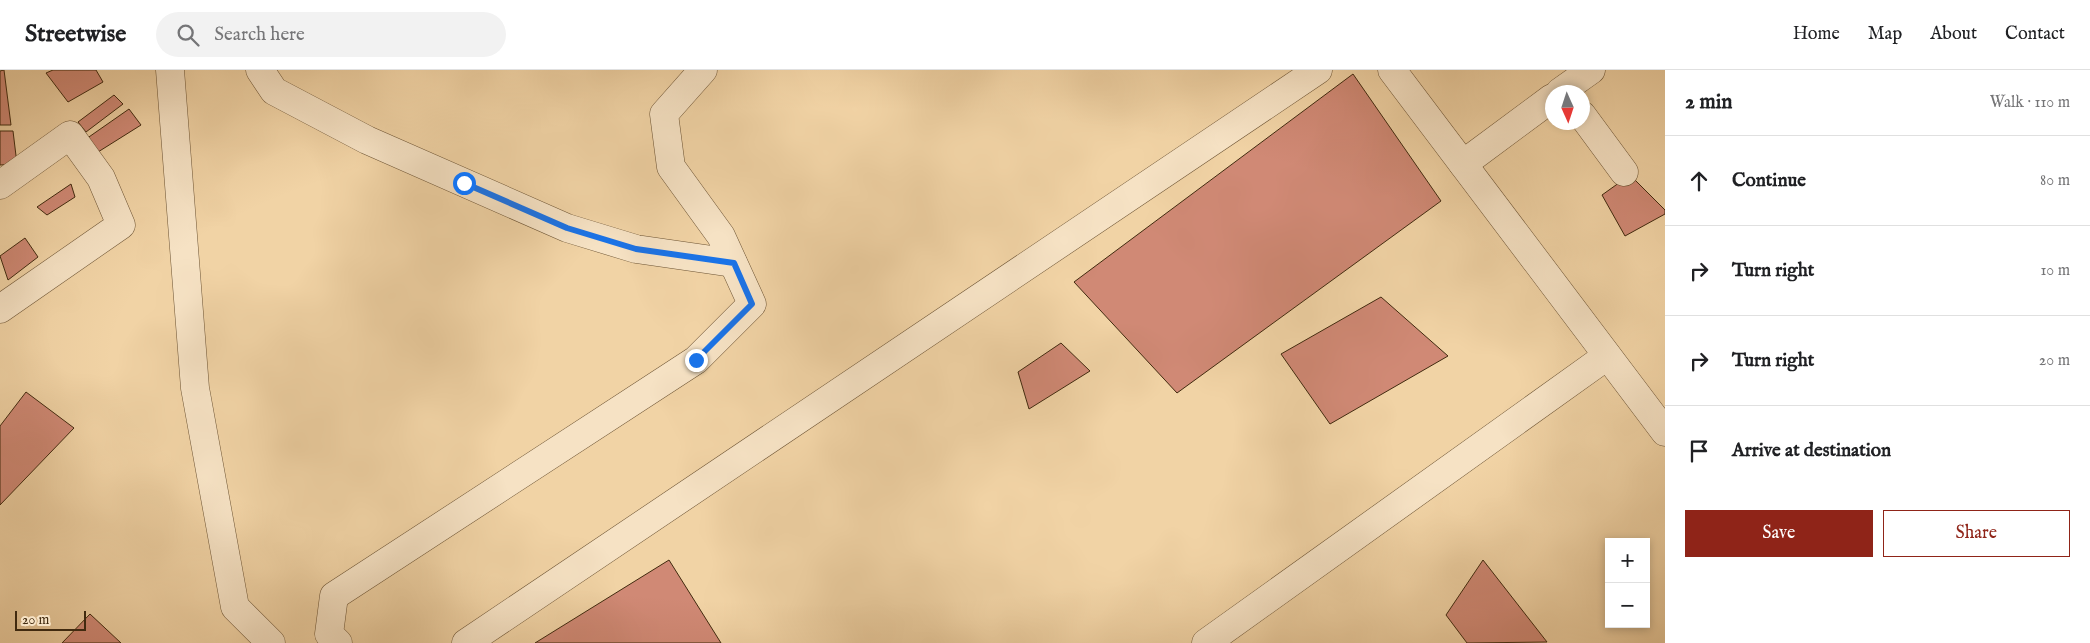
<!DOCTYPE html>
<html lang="en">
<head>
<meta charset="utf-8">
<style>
	:root { --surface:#fff; --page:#f2f2f2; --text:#202124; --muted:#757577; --line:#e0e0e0; --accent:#8f2418 }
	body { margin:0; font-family:"IM FELL English",serif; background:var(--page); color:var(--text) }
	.controls { position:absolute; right:15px; bottom:15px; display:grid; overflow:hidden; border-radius:0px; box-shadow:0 2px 8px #0003 }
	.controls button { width:45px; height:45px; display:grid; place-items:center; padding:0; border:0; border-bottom:1px solid var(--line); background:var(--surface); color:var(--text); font:25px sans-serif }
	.compass { position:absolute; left:1545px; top:15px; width:45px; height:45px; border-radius:50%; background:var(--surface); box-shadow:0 2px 8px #0003; rotate:177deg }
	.scale { position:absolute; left:15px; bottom:12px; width:71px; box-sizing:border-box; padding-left:5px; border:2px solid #412a0f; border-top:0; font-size:14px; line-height:18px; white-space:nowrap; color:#412a0f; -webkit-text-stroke:4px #f6e2c4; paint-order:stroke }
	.stop { position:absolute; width:15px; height:15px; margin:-11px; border:4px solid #1a73e8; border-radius:50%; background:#fff }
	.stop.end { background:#1a73e8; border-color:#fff; box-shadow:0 1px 5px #0008 }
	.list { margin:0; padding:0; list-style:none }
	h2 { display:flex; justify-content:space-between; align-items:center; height:65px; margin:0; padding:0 20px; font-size:21px }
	h2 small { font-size:16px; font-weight:400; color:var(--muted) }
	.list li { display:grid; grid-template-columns:32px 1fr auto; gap:15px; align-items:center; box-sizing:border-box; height:90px; padding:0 20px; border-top:1px solid var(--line) }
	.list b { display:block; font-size:19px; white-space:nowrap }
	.list em { font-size:16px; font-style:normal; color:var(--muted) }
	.actions { display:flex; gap:10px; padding:15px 20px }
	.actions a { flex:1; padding:11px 0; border:1px solid var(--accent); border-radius:0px; text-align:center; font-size:18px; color:var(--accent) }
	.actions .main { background:var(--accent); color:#fff }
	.icon { flex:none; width:28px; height:28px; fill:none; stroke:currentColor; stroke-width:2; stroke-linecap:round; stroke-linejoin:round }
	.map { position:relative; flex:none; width:1665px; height:573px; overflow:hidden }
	header { display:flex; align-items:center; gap:30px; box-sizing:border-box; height:70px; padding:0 25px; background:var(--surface); border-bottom:1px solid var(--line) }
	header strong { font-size:24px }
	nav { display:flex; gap:28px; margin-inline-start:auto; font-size:18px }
	.search { width:350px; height:45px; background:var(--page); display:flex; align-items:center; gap:12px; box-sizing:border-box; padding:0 18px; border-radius:28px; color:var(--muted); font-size:19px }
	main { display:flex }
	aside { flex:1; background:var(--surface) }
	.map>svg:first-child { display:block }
	.building { fill:#d08975; stroke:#412a0f }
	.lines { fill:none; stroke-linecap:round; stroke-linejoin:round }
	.minor-casing { stroke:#6d5434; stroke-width:29 }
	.minor { stroke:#f6e2c4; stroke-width:28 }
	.route { stroke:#1a73e8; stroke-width:6 }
</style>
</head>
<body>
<header>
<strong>Streetwise</strong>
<div class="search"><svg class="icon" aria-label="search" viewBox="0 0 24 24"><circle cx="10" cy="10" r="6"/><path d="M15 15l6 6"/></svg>Search here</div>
<nav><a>Home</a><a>Map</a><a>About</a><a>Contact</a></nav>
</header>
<main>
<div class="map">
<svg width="1665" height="573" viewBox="0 0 1665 573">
	<rect width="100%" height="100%" fill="#f1d3a5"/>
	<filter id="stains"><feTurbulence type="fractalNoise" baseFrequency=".004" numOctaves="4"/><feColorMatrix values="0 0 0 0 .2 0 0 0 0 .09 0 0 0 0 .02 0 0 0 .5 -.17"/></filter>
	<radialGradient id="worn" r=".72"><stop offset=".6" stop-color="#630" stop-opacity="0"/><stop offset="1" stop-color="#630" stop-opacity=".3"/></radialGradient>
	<g class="building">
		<polygon points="4,0 11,55 0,55 0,1"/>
		<polygon points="53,0 96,0 103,12 68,32 46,3"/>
		<polygon points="1353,4 1441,131 1177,323 1074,212"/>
		<polygon points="114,25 123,34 86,62 78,52"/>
		<polygon points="129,39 141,55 98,82 86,69"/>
		<polygon points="0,61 13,61 17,94 0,95"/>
		<polygon points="1630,105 1665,140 1665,144 1625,166 1602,125"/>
		<polygon points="71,114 75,127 47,145 37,137"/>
		<polygon points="25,168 38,187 8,210 0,186"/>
		<polygon points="1381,227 1448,286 1330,354 1281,284"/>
		<polygon points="1061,273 1090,301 1029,339 1018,302"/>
		<polygon points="26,322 74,358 0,435 0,356"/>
		<polygon points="669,490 721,573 535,573"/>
		<polygon points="1483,490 1547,572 1467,573 1446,545"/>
		<polygon points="90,544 121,573 62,573"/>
	</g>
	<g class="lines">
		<g class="minor-casing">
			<g id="minor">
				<polyline points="170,0 195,318 235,537 271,573"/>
				<polyline points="260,0 274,21 367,70 567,158 636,179 733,193"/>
				<polyline points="1392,0 1665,362"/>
				<polyline points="1560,22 1591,0"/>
				<polyline points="1582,45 1624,102"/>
				<polyline points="1463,94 1552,28"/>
				<polyline points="0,115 70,65 101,108 121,155 0,239"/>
				<polyline points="338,573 329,564 334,526 696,290 752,234 721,166 671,97 664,44 703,0"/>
				<polyline points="466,573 1318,0"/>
				<polyline points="1206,573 1607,286"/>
			</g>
		</g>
		<use href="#minor" class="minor"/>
	</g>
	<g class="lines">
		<polyline class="route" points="464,113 567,158 636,179 734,193 752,234 696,290"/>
	</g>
	<rect width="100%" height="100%" filter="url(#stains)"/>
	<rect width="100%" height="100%" fill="url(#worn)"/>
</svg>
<div class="controls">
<button>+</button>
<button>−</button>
</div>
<svg class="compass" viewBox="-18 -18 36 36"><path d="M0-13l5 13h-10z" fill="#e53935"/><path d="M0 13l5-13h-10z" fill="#757577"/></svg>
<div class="scale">20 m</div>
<div class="stop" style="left:464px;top:113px"></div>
<div class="stop end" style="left:696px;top:290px"></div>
</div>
<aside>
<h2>2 min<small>Walk · 110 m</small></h2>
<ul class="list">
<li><svg class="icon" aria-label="ahead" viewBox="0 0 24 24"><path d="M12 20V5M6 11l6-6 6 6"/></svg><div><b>Continue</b></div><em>80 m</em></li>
<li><svg class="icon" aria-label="right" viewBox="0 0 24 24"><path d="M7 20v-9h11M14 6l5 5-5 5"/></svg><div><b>Turn right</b></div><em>10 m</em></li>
<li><svg class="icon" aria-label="right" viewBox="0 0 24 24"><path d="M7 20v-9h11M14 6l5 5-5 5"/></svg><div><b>Turn right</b></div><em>20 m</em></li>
<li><svg class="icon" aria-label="arrive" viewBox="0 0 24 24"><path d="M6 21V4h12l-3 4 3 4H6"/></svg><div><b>Arrive at destination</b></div></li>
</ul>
<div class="actions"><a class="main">Save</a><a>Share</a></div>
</aside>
</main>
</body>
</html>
